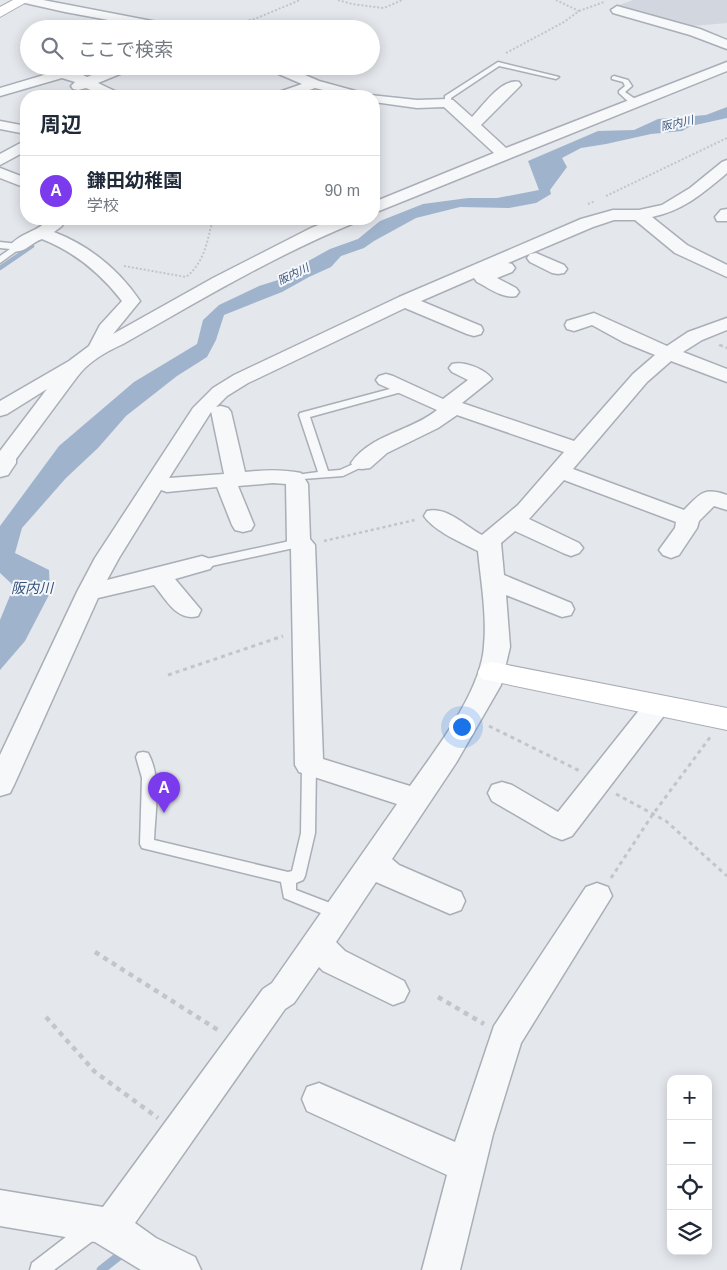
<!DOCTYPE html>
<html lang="ja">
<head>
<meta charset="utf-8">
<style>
	:root { --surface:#fff; --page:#f2f2f3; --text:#1f2937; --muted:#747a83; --line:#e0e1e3; --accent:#7c3aed }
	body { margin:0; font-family:Helvetica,"Noto Sans JP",sans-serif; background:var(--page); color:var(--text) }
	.controls { position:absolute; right:15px; bottom:15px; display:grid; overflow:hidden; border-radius:10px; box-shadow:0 2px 12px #0003 }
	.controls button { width:45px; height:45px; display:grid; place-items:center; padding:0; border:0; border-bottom:1px solid var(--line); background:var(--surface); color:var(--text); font:25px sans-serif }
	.you { position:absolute; left:461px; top:726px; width:18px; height:18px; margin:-12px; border:4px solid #fff; border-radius:50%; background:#1a73e8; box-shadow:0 0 0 8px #1a73e833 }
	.badge { display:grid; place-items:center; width:32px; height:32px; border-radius:50%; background:var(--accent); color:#fff; font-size:16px; font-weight:700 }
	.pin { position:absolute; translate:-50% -41px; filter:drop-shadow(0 1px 2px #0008) }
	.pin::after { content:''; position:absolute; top:26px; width:18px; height:15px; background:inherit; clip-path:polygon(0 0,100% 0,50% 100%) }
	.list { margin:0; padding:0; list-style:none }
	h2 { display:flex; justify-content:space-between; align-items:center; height:65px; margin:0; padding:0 20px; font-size:21px }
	h2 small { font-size:16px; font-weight:400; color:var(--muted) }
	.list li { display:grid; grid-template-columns:32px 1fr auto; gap:15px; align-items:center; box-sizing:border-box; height:70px; padding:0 20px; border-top:1px solid var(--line) }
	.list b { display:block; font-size:19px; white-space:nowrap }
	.list p { margin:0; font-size:16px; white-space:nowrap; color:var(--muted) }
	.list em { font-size:16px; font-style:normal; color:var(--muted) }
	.icon { flex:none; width:28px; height:28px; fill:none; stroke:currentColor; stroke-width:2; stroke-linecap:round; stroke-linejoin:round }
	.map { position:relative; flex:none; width:727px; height:1270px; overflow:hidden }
	.search { position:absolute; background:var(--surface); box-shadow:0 2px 12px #0003; left:20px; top:20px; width:360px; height:55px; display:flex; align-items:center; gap:12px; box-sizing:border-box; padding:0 18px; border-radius:28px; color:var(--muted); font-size:19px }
	.panel { position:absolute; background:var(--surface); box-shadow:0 2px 12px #0003; left:20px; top:90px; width:360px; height:135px; border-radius:20px }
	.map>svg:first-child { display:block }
	.built { fill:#d2d6de }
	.water { fill:#9fb4cc }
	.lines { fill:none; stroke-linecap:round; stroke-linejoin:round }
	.stream-far1 { stroke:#9fb4cc; stroke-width:4.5 }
	.stream { stroke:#9fb4cc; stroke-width:9 }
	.lane-casing { stroke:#a9aeb7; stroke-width:3 }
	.street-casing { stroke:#a9aeb7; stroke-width:3 }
	.secondary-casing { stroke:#a9aeb7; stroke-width:2 }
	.path-far3 { stroke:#c2c5cb; stroke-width:2; stroke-dasharray:2 2; stroke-linecap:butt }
	.path-far2 { stroke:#c2c5cb; stroke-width:2.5; stroke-dasharray:3 3; stroke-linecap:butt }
	.path-far1 { stroke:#c2c5cb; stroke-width:3; stroke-dasharray:4 4; stroke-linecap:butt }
	.path { stroke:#c2c5cb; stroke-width:4.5; stroke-dasharray:5 5; stroke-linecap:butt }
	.lane { fill:#f7f8fa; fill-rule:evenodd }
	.street { fill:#f7f8fa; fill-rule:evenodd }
	.secondary { fill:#fff; fill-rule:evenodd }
	.labels { text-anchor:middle; stroke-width:4; stroke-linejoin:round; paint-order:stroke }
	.far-water-label { font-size:11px; font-style:italic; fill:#34527a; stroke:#f4f6f9 }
	.water-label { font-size:14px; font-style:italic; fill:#34527a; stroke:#f4f6f9 }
</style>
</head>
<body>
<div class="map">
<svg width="727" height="1270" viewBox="0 0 727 1270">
	<rect width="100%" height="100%" fill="#e4e7ec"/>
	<polygon class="built" points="633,0 727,0 727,23 681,27 614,7"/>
	<polygon class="water" points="727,107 727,118 691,126 682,131 651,134 606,144 581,148 562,158 567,167 550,190 551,194 536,203 509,208 460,207 416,218 374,241 364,248 341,256 331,267 309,277 282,292 224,315 216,340 207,357 177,376 126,416 98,448 66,478 22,528 15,553 49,570 50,593 25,641 0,670 0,620 14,586 0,573 0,526 59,446 134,382 197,344 203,320 219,305 259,286 278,280 301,265 330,249 358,239 380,221 423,204 468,198 497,198 539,190 528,161 598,131 634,130 658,119 706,115"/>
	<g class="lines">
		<polyline class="stream-far1" points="0,268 32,246"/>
		<polyline class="stream" points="101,1270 124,1252"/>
		<g class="lane-casing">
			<g id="lane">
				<polygon points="498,62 559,77 556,79 499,66 451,98 451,105 445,105 445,96"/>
				<polygon points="614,76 628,80 632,86 625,92 638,101 638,105 632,105 619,93 619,91 625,86 623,82 612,79 612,77"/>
				<polygon points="0,242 18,244 22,247 0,263 0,256 10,249 0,248"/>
				<polygon points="401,386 406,389 405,391 310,417 328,471 340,470 362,460 366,461 367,463 366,465 343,476 289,480 288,478 289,476 318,472 299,415 300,413"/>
				<polygon points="299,539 303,540 305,543 303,546 202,568 196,564 202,560"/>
				<path d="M143,752L148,753C162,778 155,812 154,840L288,872L292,871L301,833L302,765L304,761L309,760L314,761L316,765L315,833L305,876L303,880L296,883V890L343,908L346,913L343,918L338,920L284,898L281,882L142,848L140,844L142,778L136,757L138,753Z"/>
				<polygon points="91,1221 98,1223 100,1230 98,1237 54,1270 30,1270 32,1263 84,1223"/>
			</g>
		</g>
		<g class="street-casing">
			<g id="street">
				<polygon points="23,0 43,0 178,26 179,29 157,29 65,12 25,3"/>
				<polygon points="617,6 700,29 727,40 727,49 690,35 613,13 611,10"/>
				<path d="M727,62V71L374,213V202L494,153L444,107L417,108L374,102V96H347L315,88L293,96H274L276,93L302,84L267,69L265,66H284L319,81L370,95L417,100L448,99L453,100L472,117C483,106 501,78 519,82L521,85L481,125L506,148Z"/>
				<polygon points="115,66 134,66 132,69 98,83 119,93 121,96 104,96 86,88 78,90 73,89 71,86 75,82 62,78 0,96 0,88 61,70 77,72 87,77"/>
				<polygon points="0,121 26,126 26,134 0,129"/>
				<polygon points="26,140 26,151 0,165 0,154"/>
				<path d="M727,160V173C702,194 684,210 652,217L687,245L727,265V277L675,253L635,220H614L593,227L508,263L512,264L515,268L512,272L497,278L516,288L519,292L516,296C503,299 489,288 477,282L474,278L421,301L481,326L483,330L481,334L474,336L467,334L405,308L248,383L227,396L216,407L221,406L228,408L231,412L245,472C264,470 282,469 301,473L308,484L310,539L315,545L323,759L410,786C436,749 481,692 484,646C487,615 481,582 478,551C462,543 434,531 424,516L427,511C447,506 465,526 482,535L518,505L564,452L457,415L438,428L387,453L370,468L362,469L354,468L351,463C371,434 412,431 437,410L379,384L376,380L379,376L386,374L393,376L443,399L468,380L452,372L449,368L452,364C464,361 485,369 492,379L462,403L574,441L633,374L655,355L623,342L592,325L574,331L567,329L565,325L567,321L594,313L667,346L688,332L727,318V330L702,340L683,352L727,369V382L671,361L647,382L573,469L684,510C701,493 703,487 727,495V510L714,506L699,521L697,528L679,555L671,558L663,555L659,550L675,528L676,522L564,480L529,519L579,543L583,548L579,553L571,556L563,553L515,531L501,543L504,575L571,603L574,609L571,615L562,617L506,595L510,647L501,685L456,763L392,859L399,865L461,892L465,901L461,910L450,914L376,882L336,942L345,951L404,981L409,991L404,1001L393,1005L323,971L319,967L294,1003L285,1009L135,1223L156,1238L195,1257L201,1270H141L95,1242L0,1226V1190L103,1207L263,989L272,983L397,804L299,772L295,765L291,549L287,543L286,484L273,483L238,486L254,525L251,530L243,532L235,530L232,525L217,487L167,492L161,490L119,558L107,580L202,556L210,559L214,564L210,569L175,579L201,610L198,616C177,622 166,599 154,585L98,598L14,785L10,793L0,796V755L77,592L95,558L193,408L213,388L234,375L399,297L581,219L613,210H639L662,205L690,188L722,162ZM211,411L224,474L169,478L211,412Z"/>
				<polygon points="0,168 26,178 26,188 0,178"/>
				<polygon points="727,209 727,221 717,221 715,217 721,210"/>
				<path d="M49,219H65L62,226L54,232C90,246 119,270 140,301L113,334L213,278L311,228L334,219H356L354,223C274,256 198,301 123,344C105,352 87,363 77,377L16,459V463L8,475L0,477V451L47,389L7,414L0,416V401L69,361L89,346L100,325L122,301C100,273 75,252 42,239C30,243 25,254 12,251L9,247C20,232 37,233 49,219Z"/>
				<polygon points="536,253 564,265 567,269 564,273 558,274 552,273 530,262 527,258 530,254"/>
				<polygon points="657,696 666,699 670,706 666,713 572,836 562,840 552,836 492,801 488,793 492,785 502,782 512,785 558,812 648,699"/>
				<polygon points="597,883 608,887 612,896 521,1043 493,1134 460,1270 422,1270 447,1175 307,1111 302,1099 307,1087 319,1083 455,1142 494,1026 586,887"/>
			</g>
		</g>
		<g class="secondary-casing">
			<g id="secondary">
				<polygon points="13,0 30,0 0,17 0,7"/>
				<polygon points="492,662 727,708 727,730 482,679 478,672 482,665"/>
			</g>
		</g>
		<g class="path-far3">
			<polyline points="338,0 352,4 384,8 402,0"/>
			<polyline points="579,11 604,2"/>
			<polyline points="218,29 257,18 300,0"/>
			<polyline points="506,53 564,22 579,11 556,0"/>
			<polyline points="606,196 727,138"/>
			<polyline points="588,204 595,201"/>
			<path d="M124,266L186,277C205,262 207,241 213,219"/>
			<polyline points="719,345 723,347"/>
		</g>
		<g class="path-far2">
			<polyline points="720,345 727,348"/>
			<polyline points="324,541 415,520"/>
		</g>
		<g class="path-far1">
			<polyline points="168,675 283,636"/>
			<polyline points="489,726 580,771"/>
			<polyline points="616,794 666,821 727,876"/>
			<polyline points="611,878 653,814 711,736"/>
		</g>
		<g class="path">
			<polyline points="95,952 221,1032"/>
			<polyline points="438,997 484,1024"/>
			<polyline points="46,1017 95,1072 158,1118"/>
		</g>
		<use href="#lane" class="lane"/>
		<use href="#street" class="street"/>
		<use href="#secondary" class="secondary"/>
	</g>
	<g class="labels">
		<g class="far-water-label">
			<text transform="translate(677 123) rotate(-13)" y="4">阪内川</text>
			<text transform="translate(293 274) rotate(-26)" y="4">阪内川</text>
		</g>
		<g class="water-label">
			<text x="32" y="593">阪内川</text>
		</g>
	</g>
</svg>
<div class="controls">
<button>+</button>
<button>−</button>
<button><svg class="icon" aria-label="locate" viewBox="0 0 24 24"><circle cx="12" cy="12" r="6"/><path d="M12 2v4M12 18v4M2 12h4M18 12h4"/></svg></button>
<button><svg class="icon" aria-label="layers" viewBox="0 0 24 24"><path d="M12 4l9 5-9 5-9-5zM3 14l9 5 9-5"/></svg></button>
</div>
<div class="you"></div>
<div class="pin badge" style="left:164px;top:813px">A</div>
<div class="search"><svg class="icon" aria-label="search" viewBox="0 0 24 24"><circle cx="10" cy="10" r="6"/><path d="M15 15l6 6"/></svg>ここで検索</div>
<section class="panel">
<h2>周辺<small></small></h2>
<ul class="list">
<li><span class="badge">A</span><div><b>鎌田幼稚園</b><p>学校</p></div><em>90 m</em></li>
</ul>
</section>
</div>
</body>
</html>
